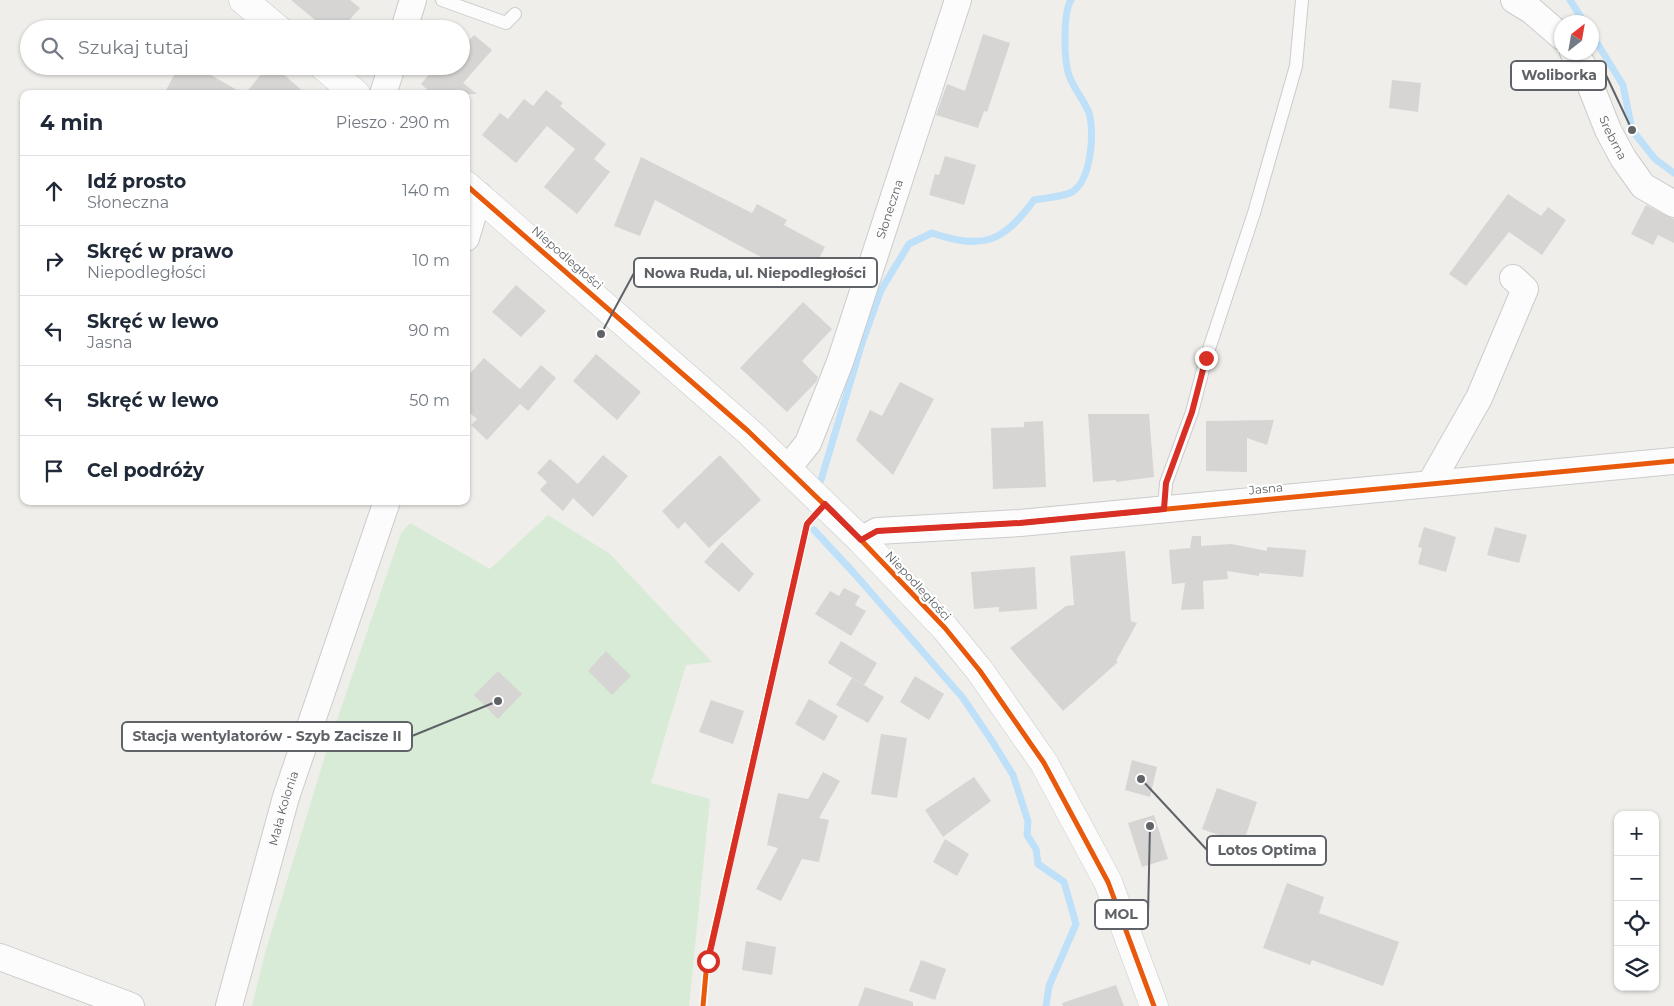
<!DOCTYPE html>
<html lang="pl">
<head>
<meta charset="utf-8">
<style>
	:root { --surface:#fff; --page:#f2f2f3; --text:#1f2937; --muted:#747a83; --line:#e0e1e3 }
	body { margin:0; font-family:Montserrat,sans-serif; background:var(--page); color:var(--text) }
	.controls { position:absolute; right:15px; bottom:15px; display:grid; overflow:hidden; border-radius:10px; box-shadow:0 1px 4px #0004 }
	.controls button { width:45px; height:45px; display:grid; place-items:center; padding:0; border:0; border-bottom:1px solid var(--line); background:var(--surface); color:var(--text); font:25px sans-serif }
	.compass { position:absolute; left:1554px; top:15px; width:45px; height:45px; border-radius:50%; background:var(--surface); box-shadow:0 1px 4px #0004; rotate:31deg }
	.stop { position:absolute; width:15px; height:15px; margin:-11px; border:4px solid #d93025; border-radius:50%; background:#fff }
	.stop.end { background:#d93025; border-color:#fff; box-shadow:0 1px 5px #0008 }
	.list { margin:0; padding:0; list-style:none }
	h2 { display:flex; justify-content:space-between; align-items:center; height:65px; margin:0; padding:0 20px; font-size:21px }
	h2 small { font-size:16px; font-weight:400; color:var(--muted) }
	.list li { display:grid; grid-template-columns:32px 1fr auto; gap:15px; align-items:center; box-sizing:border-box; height:70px; padding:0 20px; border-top:1px solid var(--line) }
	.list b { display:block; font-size:19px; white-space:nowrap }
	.list p { margin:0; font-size:16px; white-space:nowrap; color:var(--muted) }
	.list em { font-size:16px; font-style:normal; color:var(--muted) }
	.icon { flex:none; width:28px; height:28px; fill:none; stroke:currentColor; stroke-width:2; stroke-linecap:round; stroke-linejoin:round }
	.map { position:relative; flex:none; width:1674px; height:1006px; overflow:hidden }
	.search { position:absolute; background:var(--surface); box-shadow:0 1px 4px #0004; left:20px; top:20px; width:450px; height:55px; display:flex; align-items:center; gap:12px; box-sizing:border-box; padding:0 18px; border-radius:28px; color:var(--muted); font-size:19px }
	.panel { position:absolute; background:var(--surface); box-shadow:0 1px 4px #0004; left:20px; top:90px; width:450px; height:415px; border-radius:10px }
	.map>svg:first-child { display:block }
	.green { fill:#d8ebd6 }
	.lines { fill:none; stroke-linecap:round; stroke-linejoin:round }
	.stream { stroke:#bfe0f9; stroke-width:7 }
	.building { fill:#d6d5d3 }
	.lane-casing { stroke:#cbcccc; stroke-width:14 }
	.street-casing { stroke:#cbcccc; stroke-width:28 }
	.secondary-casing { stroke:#cacacb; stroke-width:29 }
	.lane { stroke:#fdfcfc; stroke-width:12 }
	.street { stroke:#fdfcfc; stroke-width:26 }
	.secondary { stroke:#fdfcfc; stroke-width:28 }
	.cycleway-casing { stroke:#fff; stroke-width:8 }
	.cycleway { stroke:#e8590c; stroke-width:5 }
	.route { stroke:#d93025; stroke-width:6 }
	.labels { text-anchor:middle; stroke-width:4.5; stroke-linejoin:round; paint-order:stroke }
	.street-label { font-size:12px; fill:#5f6368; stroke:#fff }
	.leader { fill:none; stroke:#5f6368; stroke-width:2 }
	.callout-dot { fill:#5f6368; stroke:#fff; stroke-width:2 }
	.callout { fill:#fff; stroke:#5f6368; stroke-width:2 }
	.callout-label { font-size:14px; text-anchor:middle; font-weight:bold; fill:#5f6368 }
</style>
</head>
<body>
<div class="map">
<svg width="1674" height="1006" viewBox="0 0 1674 1006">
	<rect width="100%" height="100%" fill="#efeeea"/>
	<polygon class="green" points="548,515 610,554 712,662 686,665 651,783 710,799 689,1006 252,1006 265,953 328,746 401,533 410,523 490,569"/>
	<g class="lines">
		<g class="stream">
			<polyline points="1570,0 1584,22"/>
			<polyline points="1592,35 1623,85 1632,130 1655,159 1674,173"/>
			<path d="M821,480L862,343L881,290L909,244L932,233C982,250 1003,243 1034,200C1045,198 1062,197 1072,192C1091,181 1095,132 1089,113C1084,99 1071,86 1068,72C1064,57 1063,13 1071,0"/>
			<polyline points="814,530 853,572 963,698 992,741 1013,775 1028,821 1027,835 1036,849 1038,864 1064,882 1076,924 1049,986 1046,1006"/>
		</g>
	</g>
	<g class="building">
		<polygon points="291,0 350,0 360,8 344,26 338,21 332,29 326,29"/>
		<polygon points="983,34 1010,43 987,112 984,111 978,128 936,115 947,84 965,91"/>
		<polygon points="474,35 492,50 463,83 477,94 432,94 421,84 436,66 461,66 461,50"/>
		<polygon points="179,66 195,66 244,94 164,94"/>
		<polygon points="268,66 274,66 306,94 245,94"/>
		<polygon points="1392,80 1421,83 1418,112 1389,108"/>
		<polygon points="546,90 563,103 560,106 606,144 594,159 610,172 577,214 544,187 575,149 547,126 516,163 482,135 500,113 508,119 524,99 533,106"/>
		<polygon points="945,156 976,165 964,205 929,195 935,174 939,175"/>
		<polygon points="641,157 752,213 757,204 787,220 784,225 825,247 807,282 655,200 640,236 614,226"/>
		<polygon points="1508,194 1541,216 1548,207 1566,220 1542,255 1509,232 1466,286 1449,274"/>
		<polygon points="1646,205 1674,219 1674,243 1658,235 1653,245 1631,234"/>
		<polygon points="516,285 546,311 521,337 492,312"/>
		<polygon points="803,302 832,329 802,361 818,377 816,382 787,412 740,368"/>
		<polygon points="596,354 641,392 617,420 573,381"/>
		<polygon points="484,358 520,389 541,365 556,378 528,411 520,404 487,440 471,425 477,419 466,410 466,378"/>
		<polygon points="900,382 934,399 893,475 856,440 870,410 882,416"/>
		<polygon points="1088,414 1149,414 1154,477 1116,482 1116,480 1093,482"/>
		<polygon points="1274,420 1267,445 1247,438 1247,472 1206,471 1206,421"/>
		<polygon points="1043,421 1046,487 993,489 991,428 1024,427 1024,422"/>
		<polygon points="603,455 628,476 593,517 573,498 563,511 540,490 547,482 537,473 550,459 578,484"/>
		<polygon points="720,455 761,500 709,548 685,522 678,529 662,511"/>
		<polygon points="1424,527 1456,537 1446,572 1418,564 1422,548 1418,547"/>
		<polygon points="1495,527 1527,535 1519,563 1487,555"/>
		<polygon points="1192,536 1201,536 1201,546 1231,544 1267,551 1267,547 1306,550 1303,577 1259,573 1259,576 1227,571 1228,579 1203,581 1204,609 1181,610 1185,583 1172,584 1169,550 1190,548"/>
		<polygon points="722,542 754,574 739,592 704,562"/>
		<polygon points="1125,551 1131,621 1137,623 1116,661 1118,662 1063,711 1010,648 1066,606 1074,605 1070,556"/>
		<polygon points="1035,567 1037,609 999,612 999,607 974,609 971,572"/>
		<polygon points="844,588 860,596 855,605 866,611 851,636 815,614 830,591 839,596"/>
		<polygon points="841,641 877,663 864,685 828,663"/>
		<polygon points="606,651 631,676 612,695 588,671"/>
		<polygon points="498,671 522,694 498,719 474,695"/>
		<polygon points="915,676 944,694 929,720 900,702"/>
		<polygon points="852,678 884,697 868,723 836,705"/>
		<polygon points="809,699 838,716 824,741 795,724"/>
		<polygon points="711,700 744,711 733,744 699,732"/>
		<polygon points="881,734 907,738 897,798 871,794"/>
		<polygon points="1132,760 1157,767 1150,797 1125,790"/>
		<polygon points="823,772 840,781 819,818 829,820 819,862 802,859 781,901 756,889 778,848 767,845 778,793 808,799"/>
		<polygon points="974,777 991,801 943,837 925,810"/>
		<polygon points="1217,788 1257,802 1243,844 1202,829"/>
		<polygon points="1154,815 1168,859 1142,867 1128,823"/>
		<polygon points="945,839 969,854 957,876 933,862"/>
		<polygon points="1287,883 1324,897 1319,913 1399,942 1383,986 1312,960 1310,965 1263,948"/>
		<polygon points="746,941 776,947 772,975 742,970"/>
		<polygon points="921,960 946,969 935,1000 909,991"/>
		<polygon points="1116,985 1124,1006 1063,1006 1062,1003"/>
		<polygon points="865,987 913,1002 913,1006 858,1006"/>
	</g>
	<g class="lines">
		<g class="lane-casing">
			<g id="lane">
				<polyline points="442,0 506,23 515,14"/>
				<polyline points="1164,509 1166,483 1192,412 1206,358 1254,213 1296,66 1302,0"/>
			</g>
		</g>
		<g class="street-casing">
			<g id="street">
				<polyline points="1514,0 1532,11 1562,37"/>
				<polyline points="404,29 413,0"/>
				<path id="s1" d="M1573,52L1582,64L1608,130L1623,158L1643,186L1674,204"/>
				<polyline points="383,94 392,66"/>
				<polyline points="466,238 479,195"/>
				<path id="s2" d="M788,468L808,443L840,362L958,0"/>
				<polyline points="1430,484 1479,398 1525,289 1513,278"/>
				<polyline points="861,540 877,531 1020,523 1674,461"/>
				<polyline points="0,957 131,1006"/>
				<path id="s3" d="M229,1006L286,797L387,501"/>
			</g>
		</g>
		<g class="secondary-casing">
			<g id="secondary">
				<polyline points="243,0 278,29"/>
				<polyline points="323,66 356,94"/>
				<polyline points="466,185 748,431 861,540 945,628 980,671 1044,763 1108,882 1154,1006"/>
			</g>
		</g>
		<use href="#lane" class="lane"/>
		<use href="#street" class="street"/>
		<use href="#secondary" class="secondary"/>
		<g class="cycleway-casing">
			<g id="cycleway">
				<polyline points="466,185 748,431 861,540 945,628 980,671 1044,763 1108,882 1154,1006"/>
				<polyline points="861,540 877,531 1020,523 1674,461"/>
				<polyline points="703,1006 707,961 807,524 825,504"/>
			</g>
		</g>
		<use href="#cycleway" class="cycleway"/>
	</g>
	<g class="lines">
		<polyline class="route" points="708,961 807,524 825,504 861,540 877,531 1020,523 1164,509 1166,483 1192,412 1206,358"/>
	</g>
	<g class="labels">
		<g class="street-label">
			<text dy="4" stroke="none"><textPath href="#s1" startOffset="95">Srebrna</textPath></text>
			<text dy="4" stroke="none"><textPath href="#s2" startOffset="280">Słoneczna</textPath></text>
			<text transform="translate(567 258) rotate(41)" y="4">Niepodległości</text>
			<text transform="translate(1266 489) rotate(-5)" y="4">Jasna</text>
			<text transform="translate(918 586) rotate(47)" y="4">Niepodległości</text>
			<text dy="4" stroke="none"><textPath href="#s3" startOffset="205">Mała Kolonia</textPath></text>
		</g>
	</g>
	<path class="leader" d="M1632 130L1606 75M601 334L634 273M498 701L412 736M1141 779L1207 850M1150 826L1148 914"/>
	<g class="callout-dot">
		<circle cx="1632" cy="130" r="5"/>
		<circle cx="601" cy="334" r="5"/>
		<circle cx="498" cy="701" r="5"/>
		<circle cx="1141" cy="779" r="5"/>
		<circle cx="1150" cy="826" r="5"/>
	</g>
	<g class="callout">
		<rect x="1511" y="61" width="95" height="29" rx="5"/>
		<rect x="634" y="258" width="243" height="29" rx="5"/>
		<rect x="122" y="722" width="290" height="29" rx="5"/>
		<rect x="1207" y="836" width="119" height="29" rx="5"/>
		<rect x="1095" y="900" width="53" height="29" rx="5"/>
	</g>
	<g class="callout-label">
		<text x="1559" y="80">Woliborka</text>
		<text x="755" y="278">Nowa Ruda, ul. Niepodległości</text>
		<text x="267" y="741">Stacja wentylatorów - Szyb Zacisze II</text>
		<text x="1267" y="855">Lotos Optima</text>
		<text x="1121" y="919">MOL</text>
	</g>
</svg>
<div class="controls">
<button>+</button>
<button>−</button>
<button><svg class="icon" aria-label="locate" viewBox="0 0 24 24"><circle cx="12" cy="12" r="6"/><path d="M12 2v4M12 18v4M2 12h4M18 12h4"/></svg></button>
<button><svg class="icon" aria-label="layers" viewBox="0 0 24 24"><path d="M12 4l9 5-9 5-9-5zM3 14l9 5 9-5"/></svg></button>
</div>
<svg class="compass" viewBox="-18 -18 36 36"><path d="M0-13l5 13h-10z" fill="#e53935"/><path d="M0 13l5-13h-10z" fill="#747a83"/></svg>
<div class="stop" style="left:708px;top:961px"></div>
<div class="stop end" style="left:1206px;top:358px"></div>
<div class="search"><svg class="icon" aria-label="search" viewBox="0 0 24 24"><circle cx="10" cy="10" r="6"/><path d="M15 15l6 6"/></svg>Szukaj tutaj</div>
<section class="panel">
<h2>4 min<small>Pieszo · 290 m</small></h2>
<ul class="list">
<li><svg class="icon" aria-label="ahead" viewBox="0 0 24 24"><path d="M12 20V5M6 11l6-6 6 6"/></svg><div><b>Idź prosto</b><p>Słoneczna</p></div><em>140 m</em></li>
<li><svg class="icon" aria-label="right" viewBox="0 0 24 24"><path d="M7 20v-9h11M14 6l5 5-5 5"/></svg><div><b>Skręć w prawo</b><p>Niepodległości</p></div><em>10 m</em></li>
<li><svg class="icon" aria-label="left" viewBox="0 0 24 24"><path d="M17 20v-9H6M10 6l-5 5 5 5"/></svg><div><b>Skręć w lewo</b><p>Jasna</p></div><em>90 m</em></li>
<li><svg class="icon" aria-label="left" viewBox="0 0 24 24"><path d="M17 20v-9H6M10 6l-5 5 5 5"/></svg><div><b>Skręć w lewo</b></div><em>50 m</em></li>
<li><svg class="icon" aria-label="arrive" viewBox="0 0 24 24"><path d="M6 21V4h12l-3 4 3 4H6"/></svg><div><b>Cel podróży</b></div></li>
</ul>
</section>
</div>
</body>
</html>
